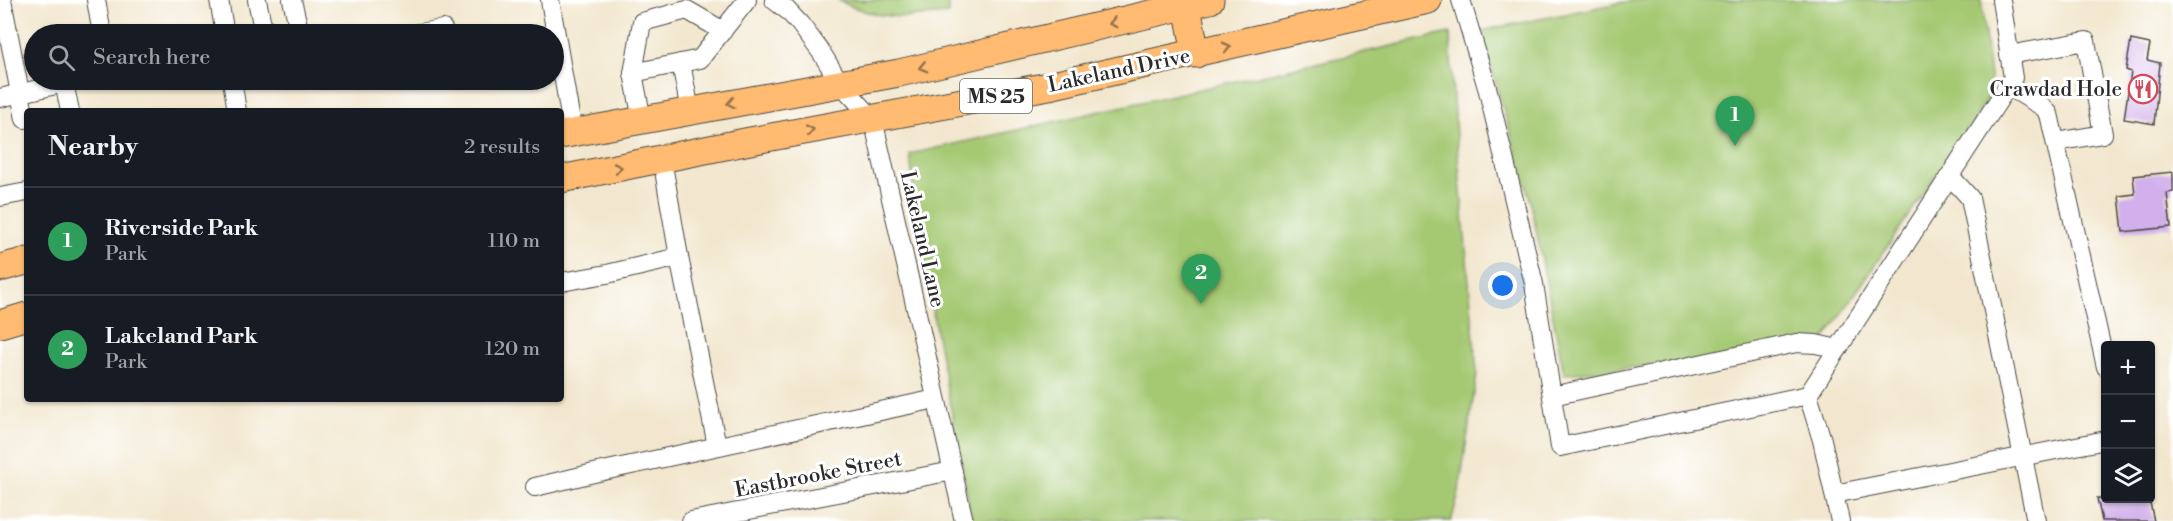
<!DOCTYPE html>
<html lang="en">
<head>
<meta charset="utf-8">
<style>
	:root { --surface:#171b24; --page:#242831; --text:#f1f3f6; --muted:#9ea1a6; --line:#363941; --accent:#d1495b }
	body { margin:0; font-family:"Libre Bodoni",serif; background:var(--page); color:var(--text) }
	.controls { position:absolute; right:18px; bottom:18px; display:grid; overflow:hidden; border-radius:6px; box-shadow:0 2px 4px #0004 }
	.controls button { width:54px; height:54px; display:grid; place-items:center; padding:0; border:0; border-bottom:2px solid var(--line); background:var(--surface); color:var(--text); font:30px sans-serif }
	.you { position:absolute; left:1503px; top:286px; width:21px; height:21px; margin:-15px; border:4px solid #fff; border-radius:50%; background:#1a73e8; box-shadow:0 0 0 9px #1a73e833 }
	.badge { display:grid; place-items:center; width:39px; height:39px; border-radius:50%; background:var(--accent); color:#fff; font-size:20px; font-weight:700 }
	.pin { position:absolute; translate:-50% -50px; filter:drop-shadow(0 2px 3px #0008) }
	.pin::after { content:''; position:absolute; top:32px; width:21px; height:18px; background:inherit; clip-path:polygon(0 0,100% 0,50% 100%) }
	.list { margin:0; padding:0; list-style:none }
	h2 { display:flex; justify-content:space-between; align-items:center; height:78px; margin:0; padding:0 24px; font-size:26px }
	h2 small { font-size:20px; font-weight:400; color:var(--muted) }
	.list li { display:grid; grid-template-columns:39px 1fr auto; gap:18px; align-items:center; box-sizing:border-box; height:108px; padding:0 24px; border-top:2px solid var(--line) }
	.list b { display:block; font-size:22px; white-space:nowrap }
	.list p { margin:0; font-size:20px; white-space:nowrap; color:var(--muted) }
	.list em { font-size:20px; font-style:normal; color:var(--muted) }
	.icon { flex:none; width:33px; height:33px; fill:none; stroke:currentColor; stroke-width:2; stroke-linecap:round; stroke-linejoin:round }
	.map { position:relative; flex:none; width:2173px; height:521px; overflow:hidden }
	.search { position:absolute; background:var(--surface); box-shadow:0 2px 4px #0004; left:24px; top:24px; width:540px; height:66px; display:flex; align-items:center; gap:15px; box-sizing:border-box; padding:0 21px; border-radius:33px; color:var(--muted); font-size:22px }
	.panel { position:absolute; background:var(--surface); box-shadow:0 2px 4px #0004; left:24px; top:108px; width:540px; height:294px; border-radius:6px }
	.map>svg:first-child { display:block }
	.green { fill:#a5c973; stroke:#687a4f; stroke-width:1.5 }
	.building { fill:#d2b0eb }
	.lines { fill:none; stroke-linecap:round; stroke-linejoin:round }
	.minor-casing { stroke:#494743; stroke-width:20 }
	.highway-casing { stroke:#494743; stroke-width:29 }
	.minor { stroke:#fff; stroke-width:18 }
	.highway { stroke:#febb71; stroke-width:27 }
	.oneway { stroke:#94734e }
	.labels { text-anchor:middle; stroke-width:6; stroke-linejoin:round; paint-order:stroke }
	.shield { fill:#fff; stroke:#6b6b6b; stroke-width:1.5 }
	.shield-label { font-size:20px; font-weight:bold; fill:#2b2b2b }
	.street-label { font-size:21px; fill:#2b2b2b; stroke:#fff }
	.poi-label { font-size:21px; fill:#2b2b2b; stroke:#fff; text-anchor:end }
</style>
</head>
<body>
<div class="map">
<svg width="2173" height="521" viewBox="0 0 2173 521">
	<rect width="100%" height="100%" fill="#fff"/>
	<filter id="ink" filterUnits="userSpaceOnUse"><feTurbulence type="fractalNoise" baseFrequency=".0167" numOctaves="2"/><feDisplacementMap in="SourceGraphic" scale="12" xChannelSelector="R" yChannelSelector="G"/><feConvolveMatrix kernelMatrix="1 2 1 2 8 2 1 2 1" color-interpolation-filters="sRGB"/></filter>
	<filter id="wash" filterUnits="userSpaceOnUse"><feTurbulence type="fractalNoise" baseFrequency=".008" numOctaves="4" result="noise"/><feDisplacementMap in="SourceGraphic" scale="24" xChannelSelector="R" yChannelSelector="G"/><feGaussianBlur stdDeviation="1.35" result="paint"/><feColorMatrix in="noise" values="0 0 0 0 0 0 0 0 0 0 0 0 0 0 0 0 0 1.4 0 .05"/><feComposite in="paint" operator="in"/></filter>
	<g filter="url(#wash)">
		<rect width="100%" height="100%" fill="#f2e7ce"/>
		<g class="green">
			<path d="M838,0H948V14C906,18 877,21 838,0Z"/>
			<polygon points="1634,0 1981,0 1992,93 1817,350 1564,374 1530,199 1480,31"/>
			<polygon points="1450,33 1453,100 1477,374 1458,497 1451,521 972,521 918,235 910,154"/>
		</g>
		<g id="blocks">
			<g class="building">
				<polygon points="2131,40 2150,44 2147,60 2160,63 2154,124 2124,119 2131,72 2126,70"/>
				<polygon points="2173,172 2173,192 2167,193 2171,227 2123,232 2119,196 2135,194 2133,176"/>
				<polygon points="2097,498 2149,498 2154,521 2102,521"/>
			</g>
		</g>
	</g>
	<g filter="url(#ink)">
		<use href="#blocks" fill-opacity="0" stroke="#494743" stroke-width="1.5"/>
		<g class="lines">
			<g class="minor-casing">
				<g id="minor">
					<polyline points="2,0 25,119"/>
					<polyline points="96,0 102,34"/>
					<polyline points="219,0 225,34"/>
					<polyline points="257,0 264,34"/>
					<polyline points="292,0 300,34"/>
					<polyline points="550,0 573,133"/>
					<polyline points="774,0 787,10 800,24 821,52 840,83 873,119 964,521"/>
					<polyline points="1461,0 1488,91 1534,284 1560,447 1808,395 2013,78 2001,0"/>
					<polyline points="413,34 443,29"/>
					<polyline points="2009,55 2086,41 2103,134 2056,142"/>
					<polyline points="681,63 690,111"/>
					<polyline points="633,73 642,22 687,10 723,31"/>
					<polyline points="232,80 237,111"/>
					<polyline points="64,83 70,111"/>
					<polyline points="2008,86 2043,107 2049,114 2106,367"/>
					<polyline points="0,98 64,83 71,80"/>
					<polyline points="642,120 633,73 700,59 747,0"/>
					<polyline points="1950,176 1970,198 2036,521"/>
					<polyline points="0,197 27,192"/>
					<polyline points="679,257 717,446"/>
					<polyline points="561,282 607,274 679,257 662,159"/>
					<polyline points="1808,395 1822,440 1840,521"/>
					<polyline points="1552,396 1796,343 1816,344 1838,349"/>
					<polyline points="535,487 594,473 936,399"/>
					<polyline points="1834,494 2106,440"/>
					<polyline points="691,521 953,471"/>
				</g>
			</g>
			<g class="highway-casing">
				<g id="highway">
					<polyline points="1187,6 1196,54"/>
					<polyline points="561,135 899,73 1210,0"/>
					<polyline points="561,179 750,141 1049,86 1428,0"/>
					<polyline points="0,268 27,261"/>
					<polyline points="0,324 27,316"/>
				</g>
			</g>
			<use href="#minor" class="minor"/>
			<use href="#highway" class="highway"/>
		</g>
		<defs><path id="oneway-chevron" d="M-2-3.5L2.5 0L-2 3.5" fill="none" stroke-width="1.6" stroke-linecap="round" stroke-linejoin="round" transform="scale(1.5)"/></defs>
		<g class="oneway">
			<use href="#oneway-chevron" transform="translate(1113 23) rotate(167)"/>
			<use href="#oneway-chevron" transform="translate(1227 47) rotate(-13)"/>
			<use href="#oneway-chevron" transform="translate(923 67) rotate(167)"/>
			<use href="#oneway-chevron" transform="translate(731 103) rotate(169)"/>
			<use href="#oneway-chevron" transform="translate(810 130) rotate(-11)"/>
			<use href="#oneway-chevron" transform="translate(618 168) rotate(-11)"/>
		</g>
	</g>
	<defs>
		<g id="restaurant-ring" transform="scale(1.5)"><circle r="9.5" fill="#fff" stroke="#d1495b" stroke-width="1.5"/><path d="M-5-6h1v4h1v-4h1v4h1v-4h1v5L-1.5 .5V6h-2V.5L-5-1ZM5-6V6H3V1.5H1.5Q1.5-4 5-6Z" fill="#d1495b"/></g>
	</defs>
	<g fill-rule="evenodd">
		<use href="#restaurant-ring" x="2143" y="89"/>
	</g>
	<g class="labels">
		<rect class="shield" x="960" y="79" width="72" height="34" rx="4.5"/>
		<g class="shield-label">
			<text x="996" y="103">MS 25</text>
		</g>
		<g class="street-label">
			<text transform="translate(1119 70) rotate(-12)" y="7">Lakeland Drive</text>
			<text transform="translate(923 239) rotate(77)" y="7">Lakeland Lane</text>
			<text transform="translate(818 474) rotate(-11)" y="7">Eastbrooke Street</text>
		</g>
		<g class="poi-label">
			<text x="2122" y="96">Crawdad Hole</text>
		</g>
	</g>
</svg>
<div class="controls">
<button>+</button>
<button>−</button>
<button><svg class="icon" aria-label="layers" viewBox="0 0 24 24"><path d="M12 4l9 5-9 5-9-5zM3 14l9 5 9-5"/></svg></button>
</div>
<div class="you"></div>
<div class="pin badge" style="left:1735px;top:146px;background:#2e9e5b">1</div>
<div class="pin badge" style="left:1201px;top:304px;background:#2e9e5b">2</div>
<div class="search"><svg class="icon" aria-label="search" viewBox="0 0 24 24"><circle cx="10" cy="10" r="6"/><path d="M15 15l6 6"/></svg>Search here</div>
<section class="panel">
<h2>Nearby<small>2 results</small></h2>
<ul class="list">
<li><span class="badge" style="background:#2e9e5b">1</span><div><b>Riverside Park</b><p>Park</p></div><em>110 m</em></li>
<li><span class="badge" style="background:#2e9e5b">2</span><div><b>Lakeland Park</b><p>Park</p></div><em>120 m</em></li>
</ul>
</section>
</div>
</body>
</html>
